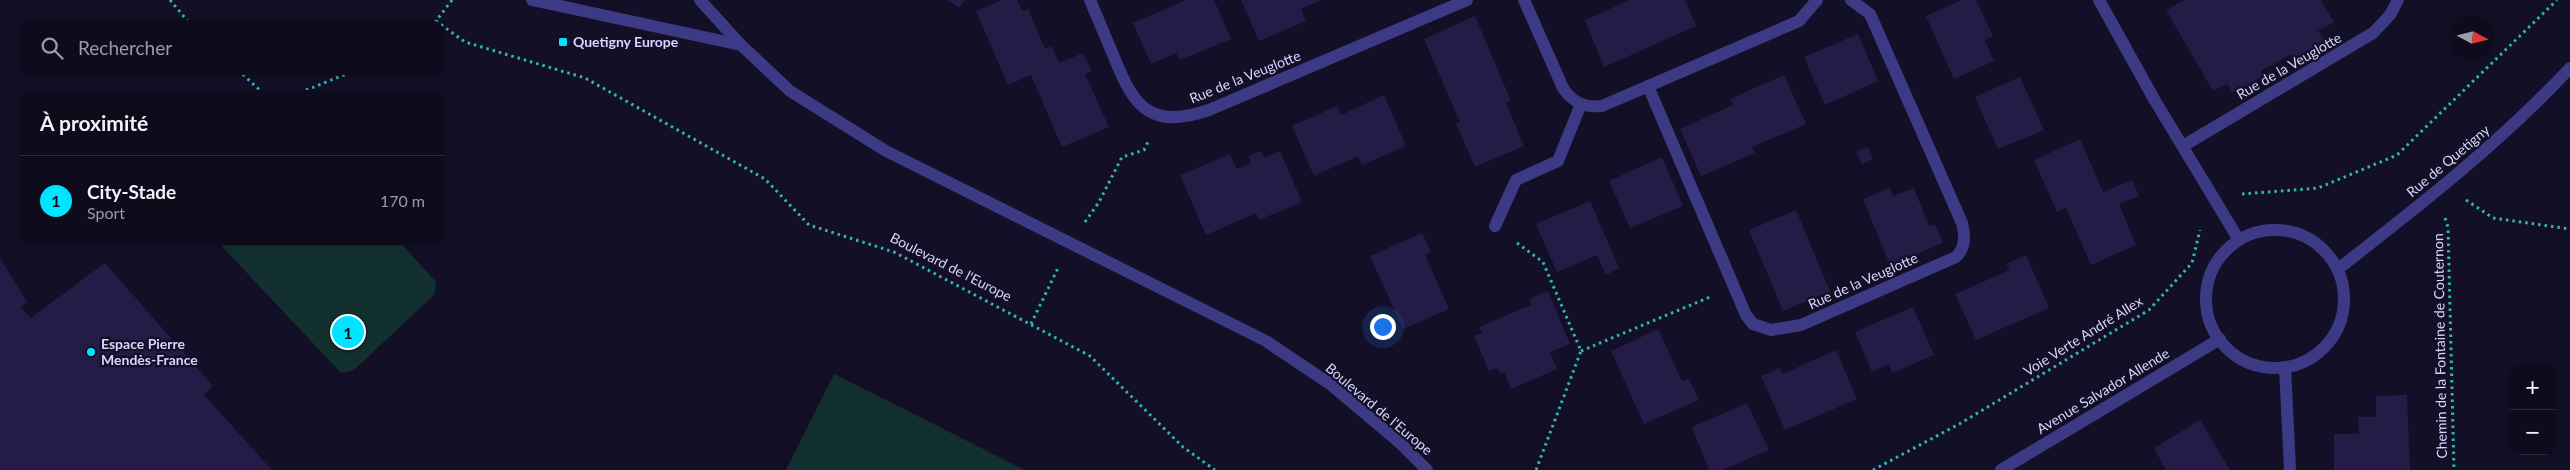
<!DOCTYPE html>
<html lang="fr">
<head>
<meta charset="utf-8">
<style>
	:root { --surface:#0e0b1c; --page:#1c1929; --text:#f1f3f6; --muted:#9b9ba3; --line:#2e2b3b; --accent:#00e5ff }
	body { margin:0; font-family:Lato,sans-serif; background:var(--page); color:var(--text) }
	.controls { position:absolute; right:15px; bottom:15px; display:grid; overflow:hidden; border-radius:10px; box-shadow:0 2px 8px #0003 }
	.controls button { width:45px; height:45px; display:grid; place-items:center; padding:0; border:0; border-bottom:1px solid var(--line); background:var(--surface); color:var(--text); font:25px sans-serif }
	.compass { position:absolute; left:2450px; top:15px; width:45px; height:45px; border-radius:50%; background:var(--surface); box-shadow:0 2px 8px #0003; rotate:97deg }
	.you { position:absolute; left:1382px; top:326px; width:18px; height:18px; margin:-12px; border:4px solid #fff; border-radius:50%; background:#1a73e8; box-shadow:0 0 0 8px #1a73e833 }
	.badge { display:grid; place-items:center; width:32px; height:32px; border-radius:50%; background:var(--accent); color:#111; font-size:16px; font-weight:700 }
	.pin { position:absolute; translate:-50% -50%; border:2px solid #fff; box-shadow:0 1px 5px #0006 }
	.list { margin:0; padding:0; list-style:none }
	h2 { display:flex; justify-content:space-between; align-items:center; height:65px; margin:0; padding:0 20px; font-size:21px }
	h2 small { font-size:16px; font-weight:400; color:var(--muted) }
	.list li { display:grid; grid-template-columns:32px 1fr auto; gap:15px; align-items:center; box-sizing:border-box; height:90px; padding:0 20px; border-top:1px solid var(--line) }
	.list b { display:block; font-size:19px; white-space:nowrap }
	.list p { margin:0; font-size:16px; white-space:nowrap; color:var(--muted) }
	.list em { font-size:16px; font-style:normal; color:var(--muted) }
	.icon { flex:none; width:28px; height:28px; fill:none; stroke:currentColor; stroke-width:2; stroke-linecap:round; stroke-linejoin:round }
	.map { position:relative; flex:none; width:2570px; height:470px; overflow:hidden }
	.search { position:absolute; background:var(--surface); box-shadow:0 2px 8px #0003; left:20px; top:20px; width:425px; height:55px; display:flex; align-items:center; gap:12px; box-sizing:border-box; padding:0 18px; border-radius:15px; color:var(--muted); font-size:19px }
	.panel { position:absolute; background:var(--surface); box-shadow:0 2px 8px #0003; left:20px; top:90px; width:425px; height:155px; border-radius:15px }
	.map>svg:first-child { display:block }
	.green { fill:#12302f }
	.building { fill:#241b47 }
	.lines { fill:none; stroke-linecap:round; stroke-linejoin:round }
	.path { stroke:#2fb8b0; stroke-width:3; stroke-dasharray:2.5 4; stroke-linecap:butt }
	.service { stroke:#3d3a85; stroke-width:12 }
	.minor { stroke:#3d3a85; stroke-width:12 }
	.tertiary { stroke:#3d3a85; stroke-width:12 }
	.poi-dot { fill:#00e5ff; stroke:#130f26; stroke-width:2 }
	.labels { text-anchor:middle; stroke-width:4.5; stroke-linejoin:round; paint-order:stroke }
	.poi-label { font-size:14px; font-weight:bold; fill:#d9d4ff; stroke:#130f26; text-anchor:start }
	.street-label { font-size:14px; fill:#d9d4ff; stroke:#130f26 }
</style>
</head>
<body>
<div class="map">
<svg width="2570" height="470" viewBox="0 0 2570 470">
	<rect width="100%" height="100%" fill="#130f26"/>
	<g class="green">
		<polygon points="216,240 398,240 436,282 435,294 354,370 341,373"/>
		<polygon points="834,374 1025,470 786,470"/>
	</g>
	<g class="building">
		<polygon points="948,0 965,0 959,8"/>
		<polygon points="1002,0 1017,0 1022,11 1028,9 1045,49 1052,46 1059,63 1083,53 1092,71 1085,74 1109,127 1062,147 1031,75 1008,85 976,11"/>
		<polygon points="1186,0 1214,0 1231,39 1180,60 1176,53 1151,64 1133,23"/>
		<polygon points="1241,0 1322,0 1301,9 1306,21 1259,41"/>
		<polygon points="1630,0 1685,0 1696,26 1604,67 1585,20"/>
		<polygon points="1962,0 1976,0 1993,36 1985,40 1994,61 1954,79 1926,16"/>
		<polygon points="2184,0 2321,0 2334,22 2318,31 2325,41 2293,60 2290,55 2261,71 2264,76 2233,93 2227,84 2213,91 2166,10"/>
		<polygon points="1475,16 1511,101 1506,103 1524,146 1475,167 1456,124 1460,122 1424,39"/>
		<polygon points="1858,34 1878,81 1825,105 1804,57"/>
		<polygon points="1784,75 1806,124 1752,147 1755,153 1701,176 1680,129 1733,105 1730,99"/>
		<polygon points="2020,77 2044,130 1998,149 1975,97"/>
		<polygon points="1384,95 1406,146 1362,165 1358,156 1314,176 1292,126 1337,106 1341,115"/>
		<polygon points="2080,139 2103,192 2132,180 2139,196 2119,204 2136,245 2091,265 2066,208 2057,212 2034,160"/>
		<polygon points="1868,147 1873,159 1862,164 1856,152"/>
		<polygon points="1261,151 1264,158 1280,151 1302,202 1259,220 1256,213 1206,235 1180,175 1230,154 1237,169 1251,163 1248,156"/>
		<polygon points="1662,157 1683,206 1630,228 1609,181"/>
		<polygon points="1890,188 1893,196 1914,188 1929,226 1935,224 1943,243 1890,265 1863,199"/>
		<polygon points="1590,201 1619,268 1606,275 1597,255 1557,272 1536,224"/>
		<polygon points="1796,210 1830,291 1783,311 1749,230"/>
		<polygon points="1422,233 1431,252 1425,255 1449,309 1403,329 1370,256"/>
		<polygon points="2026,255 2049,308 1976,340 1955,294 2010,270 2006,264"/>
		<polygon points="0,258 27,302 21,307 31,318 105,263 213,386 204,395 272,470 0,470"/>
		<polygon points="1548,291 1570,344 1550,352 1557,369 1511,389 1504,372 1500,374 1497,368 1489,371 1474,336 1482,333 1479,327 1531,305 1529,299"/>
		<polygon points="1913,307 1934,355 1892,373 1889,364 1872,372 1855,332"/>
		<polygon points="1658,329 1682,381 1689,379 1699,400 1644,424 1611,351"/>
		<polygon points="1836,350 1857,399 1785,430 1761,376 1780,368 1783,374"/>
		<polygon points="2407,395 2410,470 2334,470 2334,434 2359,434 2358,417 2376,417 2376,396"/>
		<polygon points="1747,403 1769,450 1723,470 1709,470 1692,427"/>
		<polygon points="2200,420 2230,470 2166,470 2154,448"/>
	</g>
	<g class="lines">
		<g class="path">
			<polyline points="170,0 191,25"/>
			<polyline points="452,0 436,21 465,42 585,78 765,179 809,225 894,252 1090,356 1183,447 1215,470"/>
			<polyline points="429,25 436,21"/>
			<polyline points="238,70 265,95"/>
			<polyline points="294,95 356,70"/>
			<polyline points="2242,194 2318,188 2397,155 2557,0"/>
			<polyline points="2466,200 2493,218 2570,229"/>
			<polyline points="2445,218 2448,227 2454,470"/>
			<polyline points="1085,222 1099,202 1122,157 1144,150 1149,140"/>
			<polyline points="1517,243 1543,262 1581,351 1536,470"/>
			<polyline points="1031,324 1058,268"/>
			<polyline points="1581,351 1710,297"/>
			<polyline points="1873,470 1961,423 2149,310 2192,263 2200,230"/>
		</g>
		<polyline class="service" points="532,0 741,45"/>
		<g class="minor">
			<path d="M1090,0C1098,19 1106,38 1114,57C1134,107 1150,130 1209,110L1467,0"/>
			<path d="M1524,0L1563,88C1573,103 1585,108 1602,106L1799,21L1817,0"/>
			<polyline points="2099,0 2154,99 2239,240"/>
			<path d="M1648,86L1746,315L1753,324L1771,330L1801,325L1956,257C1966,247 1965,236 1962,223L1870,14L1851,0"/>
			<polyline points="2183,146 2373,33 2390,15 2398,0"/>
			<polyline points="1495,226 1516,180 1558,161 1581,104"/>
			<circle cx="2275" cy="299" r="69"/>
			<path d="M2338,269C2419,206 2500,143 2570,68"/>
			<polyline points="2285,367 2290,470"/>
			<polyline points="2001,470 2220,339"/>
		</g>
		<polyline class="tertiary" points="700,0 741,45 790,91 886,151 1266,341 1330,384 1400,443 1427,470"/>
	</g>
	<g class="poi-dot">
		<rect x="558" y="37" width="10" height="10" rx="2.5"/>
		<circle cx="91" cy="352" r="5"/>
	</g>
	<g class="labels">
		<g class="poi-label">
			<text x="573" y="47">Quetigny Europe</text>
			<text x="101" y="349">Espace Pierre<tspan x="101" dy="16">Mendès-France</tspan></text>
		</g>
		<g class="street-label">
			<text transform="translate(2289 66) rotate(-30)" y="5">Rue de la Veuglotte</text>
			<text transform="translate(1245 77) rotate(-22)" y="5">Rue de la Veuglotte</text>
			<text transform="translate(2448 161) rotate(-40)" y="5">Rue de Quetigny</text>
			<text transform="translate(951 267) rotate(27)" y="5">Boulevard de l'Europe</text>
			<text transform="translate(1863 281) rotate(-24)" y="5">Rue de la Veuglotte</text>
			<text transform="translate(2083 336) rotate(-32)" y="5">Voie Verte André Allex</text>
			<text transform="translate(2440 346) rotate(-91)" y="5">Chemin de la Fontaine de Couternon</text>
			<text transform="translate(2103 391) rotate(-31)" y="5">Avenue Salvador Allende</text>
			<text transform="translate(1379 409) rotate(40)" y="5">Boulevard de l'Europe</text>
		</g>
	</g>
</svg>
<div class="controls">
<button>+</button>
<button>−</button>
</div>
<svg class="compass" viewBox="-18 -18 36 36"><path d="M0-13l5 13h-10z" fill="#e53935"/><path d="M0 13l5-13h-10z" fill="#9b9ba3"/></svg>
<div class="you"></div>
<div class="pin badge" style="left:348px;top:332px">1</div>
<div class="search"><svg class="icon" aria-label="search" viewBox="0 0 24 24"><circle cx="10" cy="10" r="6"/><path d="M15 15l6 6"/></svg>Rechercher</div>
<section class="panel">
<h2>À proximité<small></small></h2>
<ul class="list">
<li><span class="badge">1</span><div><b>City-Stade</b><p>Sport</p></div><em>170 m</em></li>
</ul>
</section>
</div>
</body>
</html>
